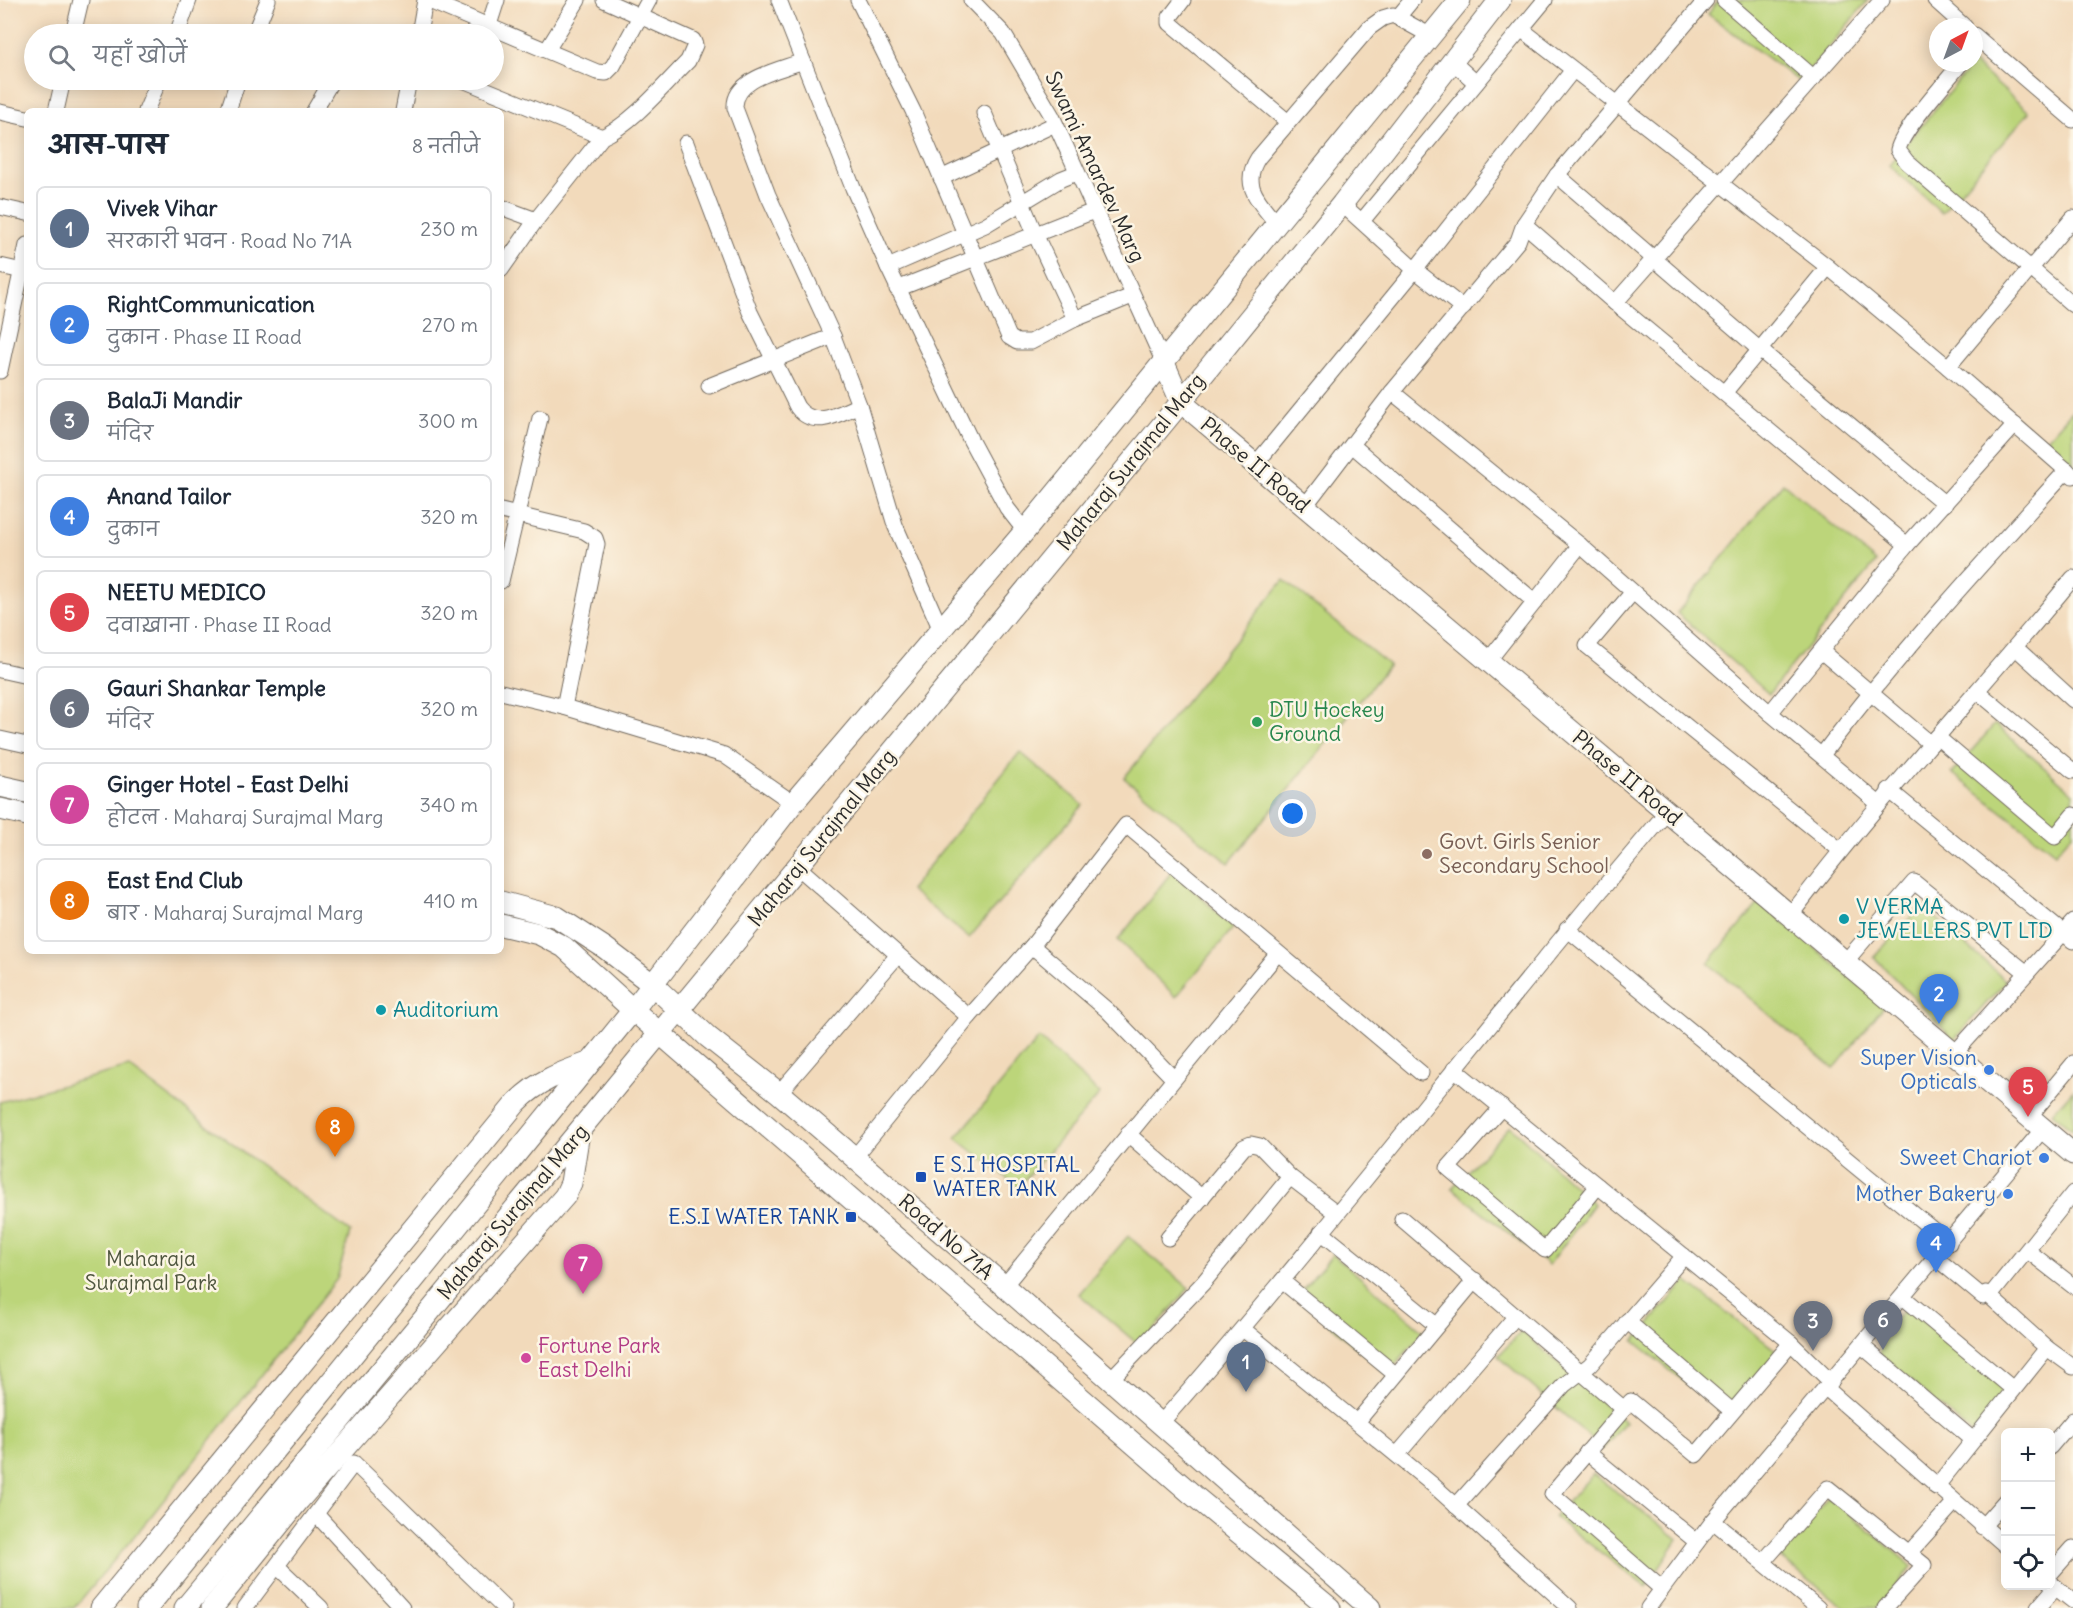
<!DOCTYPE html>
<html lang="hi">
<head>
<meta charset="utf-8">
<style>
	:root { --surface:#fff; --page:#f2f2f3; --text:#1f2937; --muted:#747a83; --line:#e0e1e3; --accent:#1f6fb2 }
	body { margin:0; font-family:Delius,"Playpen Sans Deva",sans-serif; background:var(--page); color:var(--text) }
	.controls { position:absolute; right:18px; bottom:18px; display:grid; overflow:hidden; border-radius:9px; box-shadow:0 3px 15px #0003 }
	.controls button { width:54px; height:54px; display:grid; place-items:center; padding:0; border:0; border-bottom:2px solid var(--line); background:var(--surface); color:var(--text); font:30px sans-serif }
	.compass { position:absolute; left:1929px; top:18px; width:54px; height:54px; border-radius:50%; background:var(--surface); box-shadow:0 3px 15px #0003; rotate:41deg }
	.you { position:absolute; left:1293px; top:814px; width:21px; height:21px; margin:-15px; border:4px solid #fff; border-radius:50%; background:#1a73e8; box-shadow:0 0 0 9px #1a73e833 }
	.badge { display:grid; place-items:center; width:39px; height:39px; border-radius:50%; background:var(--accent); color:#fff; font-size:20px; font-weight:700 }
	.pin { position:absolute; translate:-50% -50px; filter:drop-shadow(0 2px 3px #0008) }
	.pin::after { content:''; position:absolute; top:32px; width:21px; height:18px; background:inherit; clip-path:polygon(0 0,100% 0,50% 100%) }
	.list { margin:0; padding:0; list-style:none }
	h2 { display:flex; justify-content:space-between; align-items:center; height:78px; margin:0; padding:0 24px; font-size:26px }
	h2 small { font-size:20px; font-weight:400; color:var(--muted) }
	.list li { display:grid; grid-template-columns:39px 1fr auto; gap:18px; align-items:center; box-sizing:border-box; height:84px; margin:0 12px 12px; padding:0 12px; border:2px solid var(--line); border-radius:9px }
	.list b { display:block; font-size:22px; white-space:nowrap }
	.list p { margin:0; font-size:20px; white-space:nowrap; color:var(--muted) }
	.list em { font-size:20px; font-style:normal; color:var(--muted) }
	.icon { flex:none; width:33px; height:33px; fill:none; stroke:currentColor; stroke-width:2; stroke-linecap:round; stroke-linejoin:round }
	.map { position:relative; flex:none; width:2073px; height:1608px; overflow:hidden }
	.search { position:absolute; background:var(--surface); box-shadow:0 3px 15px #0003; left:24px; top:24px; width:480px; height:66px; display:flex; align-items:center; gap:15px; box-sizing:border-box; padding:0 21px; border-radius:33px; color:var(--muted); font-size:22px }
	.panel { position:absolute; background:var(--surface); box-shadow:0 3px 15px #0003; left:24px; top:108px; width:480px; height:846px; border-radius:9px }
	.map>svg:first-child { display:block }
	.green { fill:#bcd57a; stroke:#748052; stroke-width:1.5 }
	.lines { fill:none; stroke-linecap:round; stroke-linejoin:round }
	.street-casing { stroke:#71685d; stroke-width:17 }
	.secondary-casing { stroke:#71685d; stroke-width:23 }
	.street { stroke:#fff; stroke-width:15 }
	.secondary { stroke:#fff; stroke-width:21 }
	.leisure-dot { fill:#2e9e5b; stroke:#fcf5e5; stroke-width:2 }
	.education-dot { fill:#8d6e63; stroke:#fcf5e5; stroke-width:2 }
	.culture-dot { fill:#0f9aa8; stroke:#fcf5e5; stroke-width:2 }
	.shop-dot { fill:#3f7fe0; stroke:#fcf5e5; stroke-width:2 }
	.transit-dot { fill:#1a4fb4; stroke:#fcf5e5; stroke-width:2 }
	.hotel-dot { fill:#d1479c; stroke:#fcf5e5; stroke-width:2 }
	.labels { text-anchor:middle; stroke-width:5; stroke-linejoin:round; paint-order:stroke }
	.street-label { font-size:21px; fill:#2b2b2b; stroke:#fcf5e5 }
	.leisure-label { font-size:21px; fill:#27864d; stroke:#fcf5e5; text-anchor:start }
	.education-label { font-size:21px; fill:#785e54; stroke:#fcf5e5; text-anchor:start }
	.culture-label { font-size:21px; fill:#0d838f; stroke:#fcf5e5; text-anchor:start }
	.shop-label { font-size:21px; fill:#366cbe; stroke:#fcf5e5; text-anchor:end }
	.transit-label { font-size:21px; fill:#164399; stroke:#fcf5e5; text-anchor:start }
	.park-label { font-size:21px; fill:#4f563f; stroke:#fcf5e5 }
	.hotel-label { font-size:21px; fill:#b23c85; stroke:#fcf5e5; text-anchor:start }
</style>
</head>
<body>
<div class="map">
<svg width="2073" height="1608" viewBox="0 0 2073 1608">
	<rect width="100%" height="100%" fill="#fcf5e5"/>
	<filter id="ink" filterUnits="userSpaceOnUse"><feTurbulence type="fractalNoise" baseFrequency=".0167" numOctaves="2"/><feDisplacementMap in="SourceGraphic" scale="12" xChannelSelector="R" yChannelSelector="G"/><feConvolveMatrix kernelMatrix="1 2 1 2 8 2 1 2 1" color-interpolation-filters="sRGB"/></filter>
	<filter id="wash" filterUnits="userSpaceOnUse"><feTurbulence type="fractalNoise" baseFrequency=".008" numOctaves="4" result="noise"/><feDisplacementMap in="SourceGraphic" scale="24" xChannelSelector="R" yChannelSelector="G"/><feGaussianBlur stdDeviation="1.35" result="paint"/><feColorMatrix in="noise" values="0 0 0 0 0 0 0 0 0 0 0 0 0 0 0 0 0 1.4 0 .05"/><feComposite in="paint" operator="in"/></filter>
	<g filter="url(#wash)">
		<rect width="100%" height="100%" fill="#f2dabb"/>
		<g class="green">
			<polygon points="1719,0 1868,0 1800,82 1708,14"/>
			<polygon points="1973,63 2029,112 1942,213 1889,165"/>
			<polygon points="2073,410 2073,463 2047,439"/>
			<polygon points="1783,483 1876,562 1769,694 1677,613"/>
			<polygon points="1284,580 1389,665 1229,863 1124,778"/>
			<polygon points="1995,724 2073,793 2073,833 2055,853 1952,773"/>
			<polygon points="1020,752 1083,805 969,938 910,890"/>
			<polygon points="1173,870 1233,928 1176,997 1118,940"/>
			<polygon points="1760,902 1884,1006 1834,1069 1708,963"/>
			<polygon points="1922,905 2006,981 1954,1040 1874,957"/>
			<polygon points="1039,1038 1100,1094 1018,1187 956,1138"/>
			<polygon points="129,1067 350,1232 337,1279 152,1515 74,1608 0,1608 0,1102"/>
			<polygon points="2073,1090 2073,1130 2052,1113"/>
			<polygon points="1510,1126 1594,1204 1549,1265 1452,1188"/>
			<polygon points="1128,1236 1189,1288 1140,1346 1079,1294"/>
			<polygon points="1333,1254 1424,1332 1387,1374 1297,1296"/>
			<polygon points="1686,1281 1786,1358 1732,1421 1634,1341"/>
			<polygon points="1906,1307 2008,1392 1972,1433 1879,1354 1885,1333"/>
			<polygon points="1522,1331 1625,1422 1603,1449 1498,1356"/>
			<polygon points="1593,1474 1678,1539 1646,1587 1554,1517"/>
			<polygon points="1829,1497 1913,1567 1877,1608 1845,1608 1778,1556"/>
		</g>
	</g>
	<g filter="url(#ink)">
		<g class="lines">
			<g class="street-casing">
				<g id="street">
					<polyline points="427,0 597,72 606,73 613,66 649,0"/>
					<polyline points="779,0 853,188 888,267"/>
					<polyline points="858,0 913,111 1009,337 1017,342 1031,342 1075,319 1132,296"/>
					<polyline points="971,0 1003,33 1052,116 1164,363"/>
					<polyline points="1183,0 1170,17 1170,23 1288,122"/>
					<polyline points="1724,0 1814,78"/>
					<polyline points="1935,0 1965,27"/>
					<polyline points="1398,17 1412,0"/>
					<polyline points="489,25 497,0"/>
					<polyline points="1521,29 1828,267 1948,367 2073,476"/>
					<polyline points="73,34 81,0"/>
					<polyline points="177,34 189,0"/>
					<polyline points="254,34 268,0"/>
					<polyline points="419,34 425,0"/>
					<polyline points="1974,35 2073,120"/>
					<polyline points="547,50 578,0"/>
					<path d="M803,61C781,70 733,78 735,108L768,195L833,336L859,405L895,525L941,630"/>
					<polyline points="1452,61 1476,83"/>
					<path d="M1961,63C1947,81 1902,130 1898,150L1907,162L2073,305"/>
					<polyline points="463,80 602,137"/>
					<polyline points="56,111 63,80"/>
					<polyline points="146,111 159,80"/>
					<polyline points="228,111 238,80"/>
					<polyline points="314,111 332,80"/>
					<polyline points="403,111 409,80"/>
					<polyline points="0,112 27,118"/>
					<polyline points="984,113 1036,236 1075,319"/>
					<path d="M686,143L750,312L797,407C814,430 838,414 859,405"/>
					<polyline points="1557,175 1760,350 1945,504"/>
					<polyline points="941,178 1055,124"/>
					<polyline points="1342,204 1415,270 1463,308"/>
					<polyline points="0,207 27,213"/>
					<polyline points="501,207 536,220"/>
					<polyline points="1362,221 1545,0"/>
					<path d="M1277,224C1260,202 1240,186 1258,158L1369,28L1383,18L1393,15L1431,36"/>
					<polyline points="1524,224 1615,303 1907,545"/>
					<polyline points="0,266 27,272"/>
					<path d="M501,270L536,220L602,137C632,124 664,85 688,61L695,45L693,40L604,0"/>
					<polyline points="897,289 1094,211"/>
					<polyline points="1615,303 1882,0"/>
					<polyline points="1948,367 2073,218"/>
					<polyline points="0,371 27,245"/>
					<polyline points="709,386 833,336"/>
					<polyline points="1392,392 1580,545 1770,713 1879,804"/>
					<polyline points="1724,393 1828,267"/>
					<polyline points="1352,445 1535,602"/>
					<polyline points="1255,465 1415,270 1573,70"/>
					<polyline points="1305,506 1392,392 1518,241 1524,224 1557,175 1706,0"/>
					<polyline points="501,511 584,531 595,538 597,544 564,707"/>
					<polyline points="1025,531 1007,508 971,441 888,267 985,225 1061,179 1076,173"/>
					<polyline points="501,581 540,418"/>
					<polyline points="1632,593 1587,646 1840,850"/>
					<polyline points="2016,648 2073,700"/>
					<polyline points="1821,651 1931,744"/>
					<polyline points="1488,661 1580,545"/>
					<polyline points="0,670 27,676"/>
					<polyline points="1977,691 2073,771"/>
					<polyline points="501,692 564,707 724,755 793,803"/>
					<polyline points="1770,713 1907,545 2015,425"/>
					<polyline points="1937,737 2055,837 2073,815"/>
					<polyline points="0,739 27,745"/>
					<path d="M1822,755C1898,655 1982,563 2067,470"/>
					<polyline points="1889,790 2073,941"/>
					<polyline points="798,867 969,1017"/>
					<path d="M1790,916C1879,798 1980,691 2073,578"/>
					<polyline points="1567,929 1949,1243"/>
					<polyline points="1032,946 1107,1010 1173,1078"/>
					<polyline points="1845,962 1914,882 2027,973"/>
					<polyline points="1954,1054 2073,922"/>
					<polyline points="1454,1069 1791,1343 1831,1382"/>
					<polyline points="779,1093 898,955"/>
					<polyline points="1502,1107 1448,1168 1545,1250 1598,1186"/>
					<polyline points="2029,1117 2073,1064"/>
					<polyline points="1128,1134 1202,1198"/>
					<polyline points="854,1158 969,1017 1032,946 1126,825 1421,1073"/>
					<polyline points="1402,1219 1624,1409 1631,1401 1696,1455 1791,1343"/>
					<polyline points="1321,1232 1436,1325"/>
					<polyline points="1168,1238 1244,1147 1251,1144 1260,1146 1290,1177 1337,1213"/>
					<polyline points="2028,1251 2073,1286"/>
					<polyline points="1936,1258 1983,1297 1986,1293 2047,1348 2073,1367"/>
					<polyline points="1282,1281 1395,1374"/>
					<polyline points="1004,1286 1277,954"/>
					<polyline points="1990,1296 2073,1193"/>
					<polyline points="1903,1297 2013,1389"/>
					<polyline points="1627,1321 1732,1411"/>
					<polyline points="1243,1329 1433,1485 1570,1608"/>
					<polyline points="1862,1346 1972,1439"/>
					<polyline points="1110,1380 1203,1283 1290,1177"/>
					<polyline points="1826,1388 2006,1546"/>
					<polyline points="1624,1409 1552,1494 1662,1589"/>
					<polyline points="1357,1422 1475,1280"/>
					<path d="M1160,1424C1335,1225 1495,1013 1667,812"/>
					<polyline points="2050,1447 2073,1420"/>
					<polyline points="1587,1452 1697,1542"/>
					<polyline points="1397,1455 1516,1316"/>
					<polyline points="1936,1487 2047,1348"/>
					<polyline points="1456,1506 1564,1385 1590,1365 1684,1256"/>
					<polyline points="316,1514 402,1608"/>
					<polyline points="1713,1521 1818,1608"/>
					<polyline points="1982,1527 2006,1500"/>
					<polyline points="1909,1553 1954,1503"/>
					<polyline points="1763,1562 1828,1488 1924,1565 1885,1608"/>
					<polyline points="278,1567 321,1608"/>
					<polyline points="2050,1574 2073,1548"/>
					<polyline points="2050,1583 2073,1601"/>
					<polyline points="245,1608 354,1463 504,1608"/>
					<polyline points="1648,1608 1713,1521 2043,1129"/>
					<polyline points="2038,1608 2056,1587"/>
				</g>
			</g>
			<g class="secondary-casing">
				<g id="secondary">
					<polyline points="1164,363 1181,402 2073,1154"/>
					<polyline points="0,786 27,792"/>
					<polyline points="0,809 27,815"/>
					<polyline points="501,902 557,917 605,948 652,984 708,1037 779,1093 1004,1286 1370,1608"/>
					<polyline points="501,925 539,934 564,947 633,1010 1193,1495 1330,1608"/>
					<path d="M101,1608L517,1102C538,1081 560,1073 588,1063"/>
					<polyline points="147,1608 633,1010 793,803 1025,531 1460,0"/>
					<polyline points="185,1608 1181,402 1342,204 1500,0"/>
					<polyline points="212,1608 299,1500 565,1196 571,1183 579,1132"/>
				</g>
			</g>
			<use href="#street" class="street"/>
			<use href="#secondary" class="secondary"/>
		</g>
	</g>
	<circle class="leisure-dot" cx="1257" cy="722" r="6"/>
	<circle class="education-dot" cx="1427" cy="854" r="6"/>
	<g class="culture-dot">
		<circle cx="1844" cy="919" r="6"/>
		<circle cx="381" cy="1010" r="6"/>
	</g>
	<g class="shop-dot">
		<circle cx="1989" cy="1070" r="6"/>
		<circle cx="2044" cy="1158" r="6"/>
		<circle cx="2008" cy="1194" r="6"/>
	</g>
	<g class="transit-dot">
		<rect x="915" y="1171" width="12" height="12" rx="3"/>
		<rect x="845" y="1211" width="12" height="12" rx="3"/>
	</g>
	<circle class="hotel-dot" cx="526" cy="1358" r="6"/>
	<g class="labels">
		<g class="street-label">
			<text transform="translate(1095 167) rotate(65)" y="7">Swami Amardev Marg</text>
			<text transform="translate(1131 462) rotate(-51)" y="7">Maharaj Surajmal Marg</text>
			<text transform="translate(1255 465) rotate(40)" y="7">Phase II Road</text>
			<text transform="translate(1627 778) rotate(40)" y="7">Phase II Road</text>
			<text transform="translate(822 838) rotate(-51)" y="7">Maharaj Surajmal Marg</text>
			<text transform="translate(513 1212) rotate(-50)" y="7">Maharaj Surajmal Marg</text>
			<text transform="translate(946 1237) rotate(41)" y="7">Road No 71A</text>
		</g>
		<g class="leisure-label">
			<text x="1269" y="717">DTU Hockey<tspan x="1269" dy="24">Ground</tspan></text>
		</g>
		<g class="education-label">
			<text x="1439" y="849">Govt. Girls Senior<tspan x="1439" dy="24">Secondary School</tspan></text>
		</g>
		<g class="culture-label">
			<text x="1856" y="914">V VERMA<tspan x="1856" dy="24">JEWELLERS PVT LTD</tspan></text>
			<text x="393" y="1017">Auditorium</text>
		</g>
		<g class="shop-label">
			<text x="1977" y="1065">Super Vision<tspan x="1977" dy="24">Opticals</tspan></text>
			<text x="2032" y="1165">Sweet Chariot</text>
			<text x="1996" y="1201">Mother Bakery</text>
		</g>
		<g class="transit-label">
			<text x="933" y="1172">E S.I HOSPITAL<tspan x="933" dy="24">WATER TANK</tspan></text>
			<text x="839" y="1224" text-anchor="end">E.S.I WATER TANK</text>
		</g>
		<g class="park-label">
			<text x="151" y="1266">Maharaja<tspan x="151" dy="24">Surajmal Park</tspan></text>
		</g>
		<g class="hotel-label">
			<text x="538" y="1353">Fortune Park<tspan x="538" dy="24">East Delhi</tspan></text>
		</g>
	</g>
</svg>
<div class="controls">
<button>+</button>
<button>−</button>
<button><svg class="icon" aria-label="locate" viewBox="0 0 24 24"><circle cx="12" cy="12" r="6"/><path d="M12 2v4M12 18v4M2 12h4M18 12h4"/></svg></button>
</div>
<svg class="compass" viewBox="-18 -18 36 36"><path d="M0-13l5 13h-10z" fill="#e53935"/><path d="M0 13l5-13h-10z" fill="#747a83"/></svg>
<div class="you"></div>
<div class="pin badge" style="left:1246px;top:1392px;background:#5c6f8a">1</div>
<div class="pin badge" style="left:1939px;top:1024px;background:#3f7fe0">2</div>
<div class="pin badge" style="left:1813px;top:1351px;background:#6b7280">3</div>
<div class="pin badge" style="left:1936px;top:1273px;background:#3f7fe0">4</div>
<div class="pin badge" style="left:2028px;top:1117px;background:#e0444e">5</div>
<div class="pin badge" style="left:1883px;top:1350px;background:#6b7280">6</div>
<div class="pin badge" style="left:583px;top:1294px;background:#d1479c">7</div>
<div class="pin badge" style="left:335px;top:1157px;background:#e8710a">8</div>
<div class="search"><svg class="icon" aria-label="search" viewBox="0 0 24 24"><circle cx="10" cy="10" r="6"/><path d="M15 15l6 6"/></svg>यहाँ खोजें</div>
<section class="panel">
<h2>आस-पास<small>8 नतीजे</small></h2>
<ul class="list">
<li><span class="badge" style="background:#5c6f8a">1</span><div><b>Vivek Vihar</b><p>सरकारी भवन · Road No 71A</p></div><em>230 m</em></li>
<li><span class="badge" style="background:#3f7fe0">2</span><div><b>RightCommunication</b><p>दुकान · Phase II Road</p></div><em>270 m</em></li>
<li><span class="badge" style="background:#6b7280">3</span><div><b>BalaJi Mandir</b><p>मंदिर</p></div><em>300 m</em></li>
<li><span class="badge" style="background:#3f7fe0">4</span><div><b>Anand Tailor</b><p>दुकान</p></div><em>320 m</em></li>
<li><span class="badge" style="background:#e0444e">5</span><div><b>NEETU MEDICO</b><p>दवाख़ाना · Phase II Road</p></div><em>320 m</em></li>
<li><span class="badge" style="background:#6b7280">6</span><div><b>Gauri Shankar Temple</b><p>मंदिर</p></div><em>320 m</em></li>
<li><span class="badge" style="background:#d1479c">7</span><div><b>Ginger Hotel - East Delhi</b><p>होटल · Maharaj Surajmal Marg</p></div><em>340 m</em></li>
<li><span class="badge" style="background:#e8710a">8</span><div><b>East End Club</b><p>बार · Maharaj Surajmal Marg</p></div><em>410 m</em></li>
</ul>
</section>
</div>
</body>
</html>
